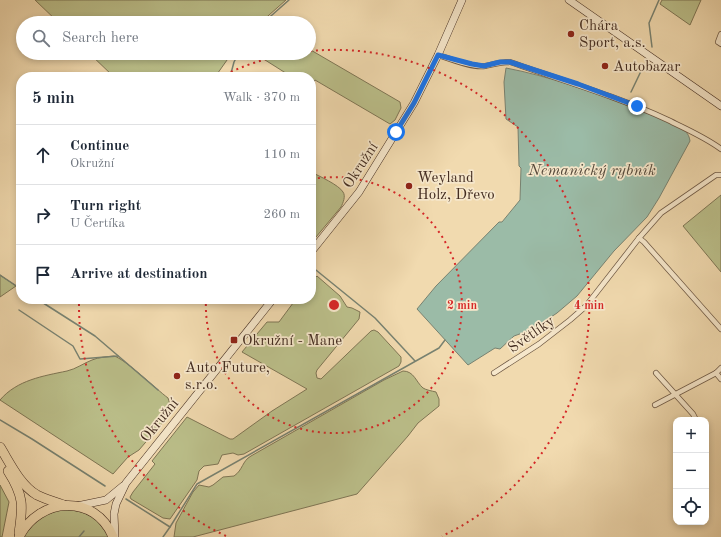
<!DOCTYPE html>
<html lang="en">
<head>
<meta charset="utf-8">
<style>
	:root { --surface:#fff; --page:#f2f2f3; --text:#1f2937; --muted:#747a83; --line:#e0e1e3 }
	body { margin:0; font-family:"Old Standard TT",serif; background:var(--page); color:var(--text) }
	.controls { position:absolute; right:12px; bottom:12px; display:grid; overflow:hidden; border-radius:8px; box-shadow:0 2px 6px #0003 }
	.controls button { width:36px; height:36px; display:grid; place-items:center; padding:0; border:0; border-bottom:1px solid var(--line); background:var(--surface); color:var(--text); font:20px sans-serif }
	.stop { position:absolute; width:12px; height:12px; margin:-9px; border:3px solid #1a73e8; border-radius:50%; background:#fff }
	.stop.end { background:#1a73e8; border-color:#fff; box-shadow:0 1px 4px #0008 }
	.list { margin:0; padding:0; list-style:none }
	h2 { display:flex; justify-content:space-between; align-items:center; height:52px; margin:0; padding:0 16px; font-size:17px }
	h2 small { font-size:13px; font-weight:400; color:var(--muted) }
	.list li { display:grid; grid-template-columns:26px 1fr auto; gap:12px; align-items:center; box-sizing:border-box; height:60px; padding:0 16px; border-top:1px solid var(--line) }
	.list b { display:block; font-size:15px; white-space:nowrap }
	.list p { margin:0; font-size:13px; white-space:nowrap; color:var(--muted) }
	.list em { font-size:13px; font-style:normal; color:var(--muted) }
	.icon { flex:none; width:22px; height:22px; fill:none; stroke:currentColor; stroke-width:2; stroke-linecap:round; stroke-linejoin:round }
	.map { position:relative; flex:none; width:721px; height:537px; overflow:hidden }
	.search { position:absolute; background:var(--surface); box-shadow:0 2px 6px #0003; left:16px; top:16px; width:300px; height:44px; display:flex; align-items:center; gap:10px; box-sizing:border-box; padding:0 14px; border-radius:22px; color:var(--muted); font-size:15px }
	.panel { position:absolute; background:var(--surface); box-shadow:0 2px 6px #0003; left:16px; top:72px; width:300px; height:232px; border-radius:16px }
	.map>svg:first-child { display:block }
	.green { fill:#bbbf8a; stroke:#7f7655 }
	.water { fill:#9bbba7; stroke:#788271 }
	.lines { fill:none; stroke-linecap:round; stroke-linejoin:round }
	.stream { stroke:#788271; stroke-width:1.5 }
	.street-casing { stroke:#6e5844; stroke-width:6 }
	.secondary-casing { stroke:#432c20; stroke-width:8 }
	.highway-casing { stroke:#432c20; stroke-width:10 }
	.street { stroke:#f6e7cb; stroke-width:4.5 }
	.secondary { stroke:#f6e7cb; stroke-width:7 }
	.highway { stroke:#f1daaf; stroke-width:9 }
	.route { stroke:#1a73e8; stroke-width:5 }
	.ring { fill:none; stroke:#d62828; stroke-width:2; stroke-dasharray:2 4 }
	.poi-dot { fill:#8f2418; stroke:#f6e7cb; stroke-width:1.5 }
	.labels { text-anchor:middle; stroke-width:3.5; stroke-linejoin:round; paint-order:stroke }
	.poi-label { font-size:15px; fill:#432c20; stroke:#f6e7cb; text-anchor:start }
	.street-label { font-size:15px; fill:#432c20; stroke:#f6e7cb }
	.water-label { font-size:16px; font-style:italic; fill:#55493b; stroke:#f6e7cb }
	.centre { fill:#d62828; stroke:#f6e7cb; stroke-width:2 }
	.ring-label { font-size:12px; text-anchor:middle; font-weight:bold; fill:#d62828; stroke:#f6e7cb; stroke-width:3.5; stroke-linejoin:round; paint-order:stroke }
</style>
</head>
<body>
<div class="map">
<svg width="721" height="537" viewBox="0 0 721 537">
	<rect width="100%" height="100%" fill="#f1daaf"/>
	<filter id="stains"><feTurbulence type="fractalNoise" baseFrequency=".005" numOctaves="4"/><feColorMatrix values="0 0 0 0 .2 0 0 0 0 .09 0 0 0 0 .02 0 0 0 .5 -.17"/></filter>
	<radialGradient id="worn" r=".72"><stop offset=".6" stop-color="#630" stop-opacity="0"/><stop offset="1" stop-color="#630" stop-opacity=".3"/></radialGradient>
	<g class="green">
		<polygon points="35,0 286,0 260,23 59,23"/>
		<polygon points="662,0 701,0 690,25 660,4"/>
		<polygon points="309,49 400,102 401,108 395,120 390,124 315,80 312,84 311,84 311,77 292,77 254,53 309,53"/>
		<polygon points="89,53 232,53 215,77 114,77"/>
		<path d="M311,172C319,176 339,185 343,192C346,196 343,203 341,207L311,243Z"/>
		<polygon points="721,195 721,272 683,226"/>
		<polygon points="0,275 16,286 0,297"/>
		<polygon points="317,276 340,296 347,307 352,308 360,312 359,319 317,370 316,373 317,378 321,379 371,331 374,330 378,332 401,357 401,362 399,366 244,454 238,455 233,453 222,455 218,464 204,466 199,471 197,480 170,519 163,518 131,499 130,497 133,492 155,464 152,461 187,417 230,439 233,439 272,411 307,389 242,352 267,322 279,322 296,299 311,299 311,282"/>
		<path d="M114,356C125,359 156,389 168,398C170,404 171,409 169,415L139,450L128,457L113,474L0,400C17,380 43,376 67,371C76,369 84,363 92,360C99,357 106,357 114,356Z"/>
		<path d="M403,371C414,371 416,382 423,388C426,390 432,391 436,392L439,399V406L418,423L408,436L357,494L193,537H174L176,523L193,492L199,485L209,487L213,485L223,477L234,476C243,470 242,461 251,456L384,380Z"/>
		<polygon points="0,485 9,502 2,537 0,537"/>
		<path d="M62,509C89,512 94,514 109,537H24C33,520 44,515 62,509Z"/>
	</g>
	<path class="water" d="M506,68C549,76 591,92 631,107C646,113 669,120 682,129C687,132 689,135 690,141L659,198L647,217L614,251L577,296L557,313L539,325L528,331L514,336L500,349L495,348L468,365L417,309L436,286L499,222H502L520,200L521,168L519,166L518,127L506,119L504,82Z"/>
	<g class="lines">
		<g class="stream">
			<polyline points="263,23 289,0"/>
			<polyline points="652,47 649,23 659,0"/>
			<polyline points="230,77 234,62 239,53"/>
			<polyline points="631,92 643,67"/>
			<polyline points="311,266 375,318 415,361"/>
			<polyline points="0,275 21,289"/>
			<polyline points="37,299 95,336 158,390"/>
			<polyline points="19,310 73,346 80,359 118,356"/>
			<polyline points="0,420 32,439 105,486"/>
			<polyline points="126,499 170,527 197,484 439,348 445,340"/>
			<polyline points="79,537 84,531"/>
			<polyline points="163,537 170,527"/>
		</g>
		<g class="street-casing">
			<g id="street">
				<polyline points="721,34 718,42 721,44"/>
				<path d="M438,55C450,59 473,68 485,66C494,64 501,62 510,62C564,81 616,96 668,120C686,129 705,137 721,149"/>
				<polyline points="639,238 644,242 721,329"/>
				<polyline points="494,373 539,344 570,320 586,306 639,238 661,213 716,175 721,175"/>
				<polyline points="656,373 693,414 696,420"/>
				<polyline points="716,373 721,379"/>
				<polyline points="655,405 716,373 721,368"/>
			</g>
		</g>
		<g class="secondary-casing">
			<g id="secondary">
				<polyline points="569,0 721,106"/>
				<polyline points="311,252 359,192 414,103 438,55 462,0"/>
				<polyline points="77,506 106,500 123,486"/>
				<polyline points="115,537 114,514 116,504 126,483 273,299"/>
			</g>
		</g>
		<g class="highway-casing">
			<g id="highway">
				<path d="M0,447C10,463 20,485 37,495C45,499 55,502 64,505"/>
				<path d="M8,471C24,496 23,506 19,533"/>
				<path d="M19,537C39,497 95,493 113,537"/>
			</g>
		</g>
		<use href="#street" class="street"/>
		<use href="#secondary" class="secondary"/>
		<use href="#highway" class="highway"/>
	</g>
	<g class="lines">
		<polyline class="route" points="396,132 414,103 438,55 472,64 484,66 500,62 510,62 578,84 637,106"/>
	</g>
	<g class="ring">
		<path d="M312 179A128 128 0 1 1 206 299"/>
		<path d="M226 536A255 255 0 0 1 79 301M220 77A255 255 0 0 1 294 53M310 51A255 255 0 0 1 442 536"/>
	</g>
	<g class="poi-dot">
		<circle cx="571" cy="34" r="4"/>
		<circle cx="605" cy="66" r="4"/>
		<circle cx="409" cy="186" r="4"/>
		<rect x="230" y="336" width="8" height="8" rx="2"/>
		<circle cx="177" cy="376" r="4"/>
	</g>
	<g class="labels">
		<g class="poi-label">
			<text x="579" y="30">Chára<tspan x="579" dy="17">Sport, a.s.</tspan></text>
			<text x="613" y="71">Autobazar</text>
			<text x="417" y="182">Weyland<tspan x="417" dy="17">Holz, Dřevo</tspan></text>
			<text x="242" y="345">Okružní - Mane</text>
			<text x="185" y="372">Auto Future,<tspan x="185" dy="17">s.r.o.</tspan></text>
		</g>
		<g class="street-label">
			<text transform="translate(360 165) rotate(-57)" y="5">Okružní</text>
			<text transform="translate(531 334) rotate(-35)" y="5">Světlíky</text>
			<text transform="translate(159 420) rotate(-51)" y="5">Okružní</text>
		</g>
		<g class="water-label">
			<text x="592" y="175">Nemanický rybník</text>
		</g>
	</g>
	<circle cx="334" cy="305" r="6" class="centre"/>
	<g class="ring-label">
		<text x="462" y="309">2 min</text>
		<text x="589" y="309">4 min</text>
	</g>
	<rect width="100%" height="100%" filter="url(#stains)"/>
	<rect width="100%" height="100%" fill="url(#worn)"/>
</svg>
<div class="controls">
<button>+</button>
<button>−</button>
<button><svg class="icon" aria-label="locate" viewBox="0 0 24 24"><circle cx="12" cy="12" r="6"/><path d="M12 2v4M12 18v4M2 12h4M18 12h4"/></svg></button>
</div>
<div class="stop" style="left:396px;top:132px"></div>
<div class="stop end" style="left:637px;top:106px"></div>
<div class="search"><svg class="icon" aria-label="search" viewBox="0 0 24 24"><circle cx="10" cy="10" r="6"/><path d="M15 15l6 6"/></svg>Search here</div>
<section class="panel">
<h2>5 min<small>Walk · 370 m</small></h2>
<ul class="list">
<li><svg class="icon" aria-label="ahead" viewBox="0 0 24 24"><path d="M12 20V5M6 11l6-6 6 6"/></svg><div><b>Continue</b><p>Okružní</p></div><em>110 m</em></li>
<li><svg class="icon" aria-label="right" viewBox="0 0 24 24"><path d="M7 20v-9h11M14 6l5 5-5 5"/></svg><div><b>Turn right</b><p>U Čertíka</p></div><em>260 m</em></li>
<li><svg class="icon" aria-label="arrive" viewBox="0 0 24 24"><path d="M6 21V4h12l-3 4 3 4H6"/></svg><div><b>Arrive at destination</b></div></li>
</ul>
</section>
</div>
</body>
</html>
